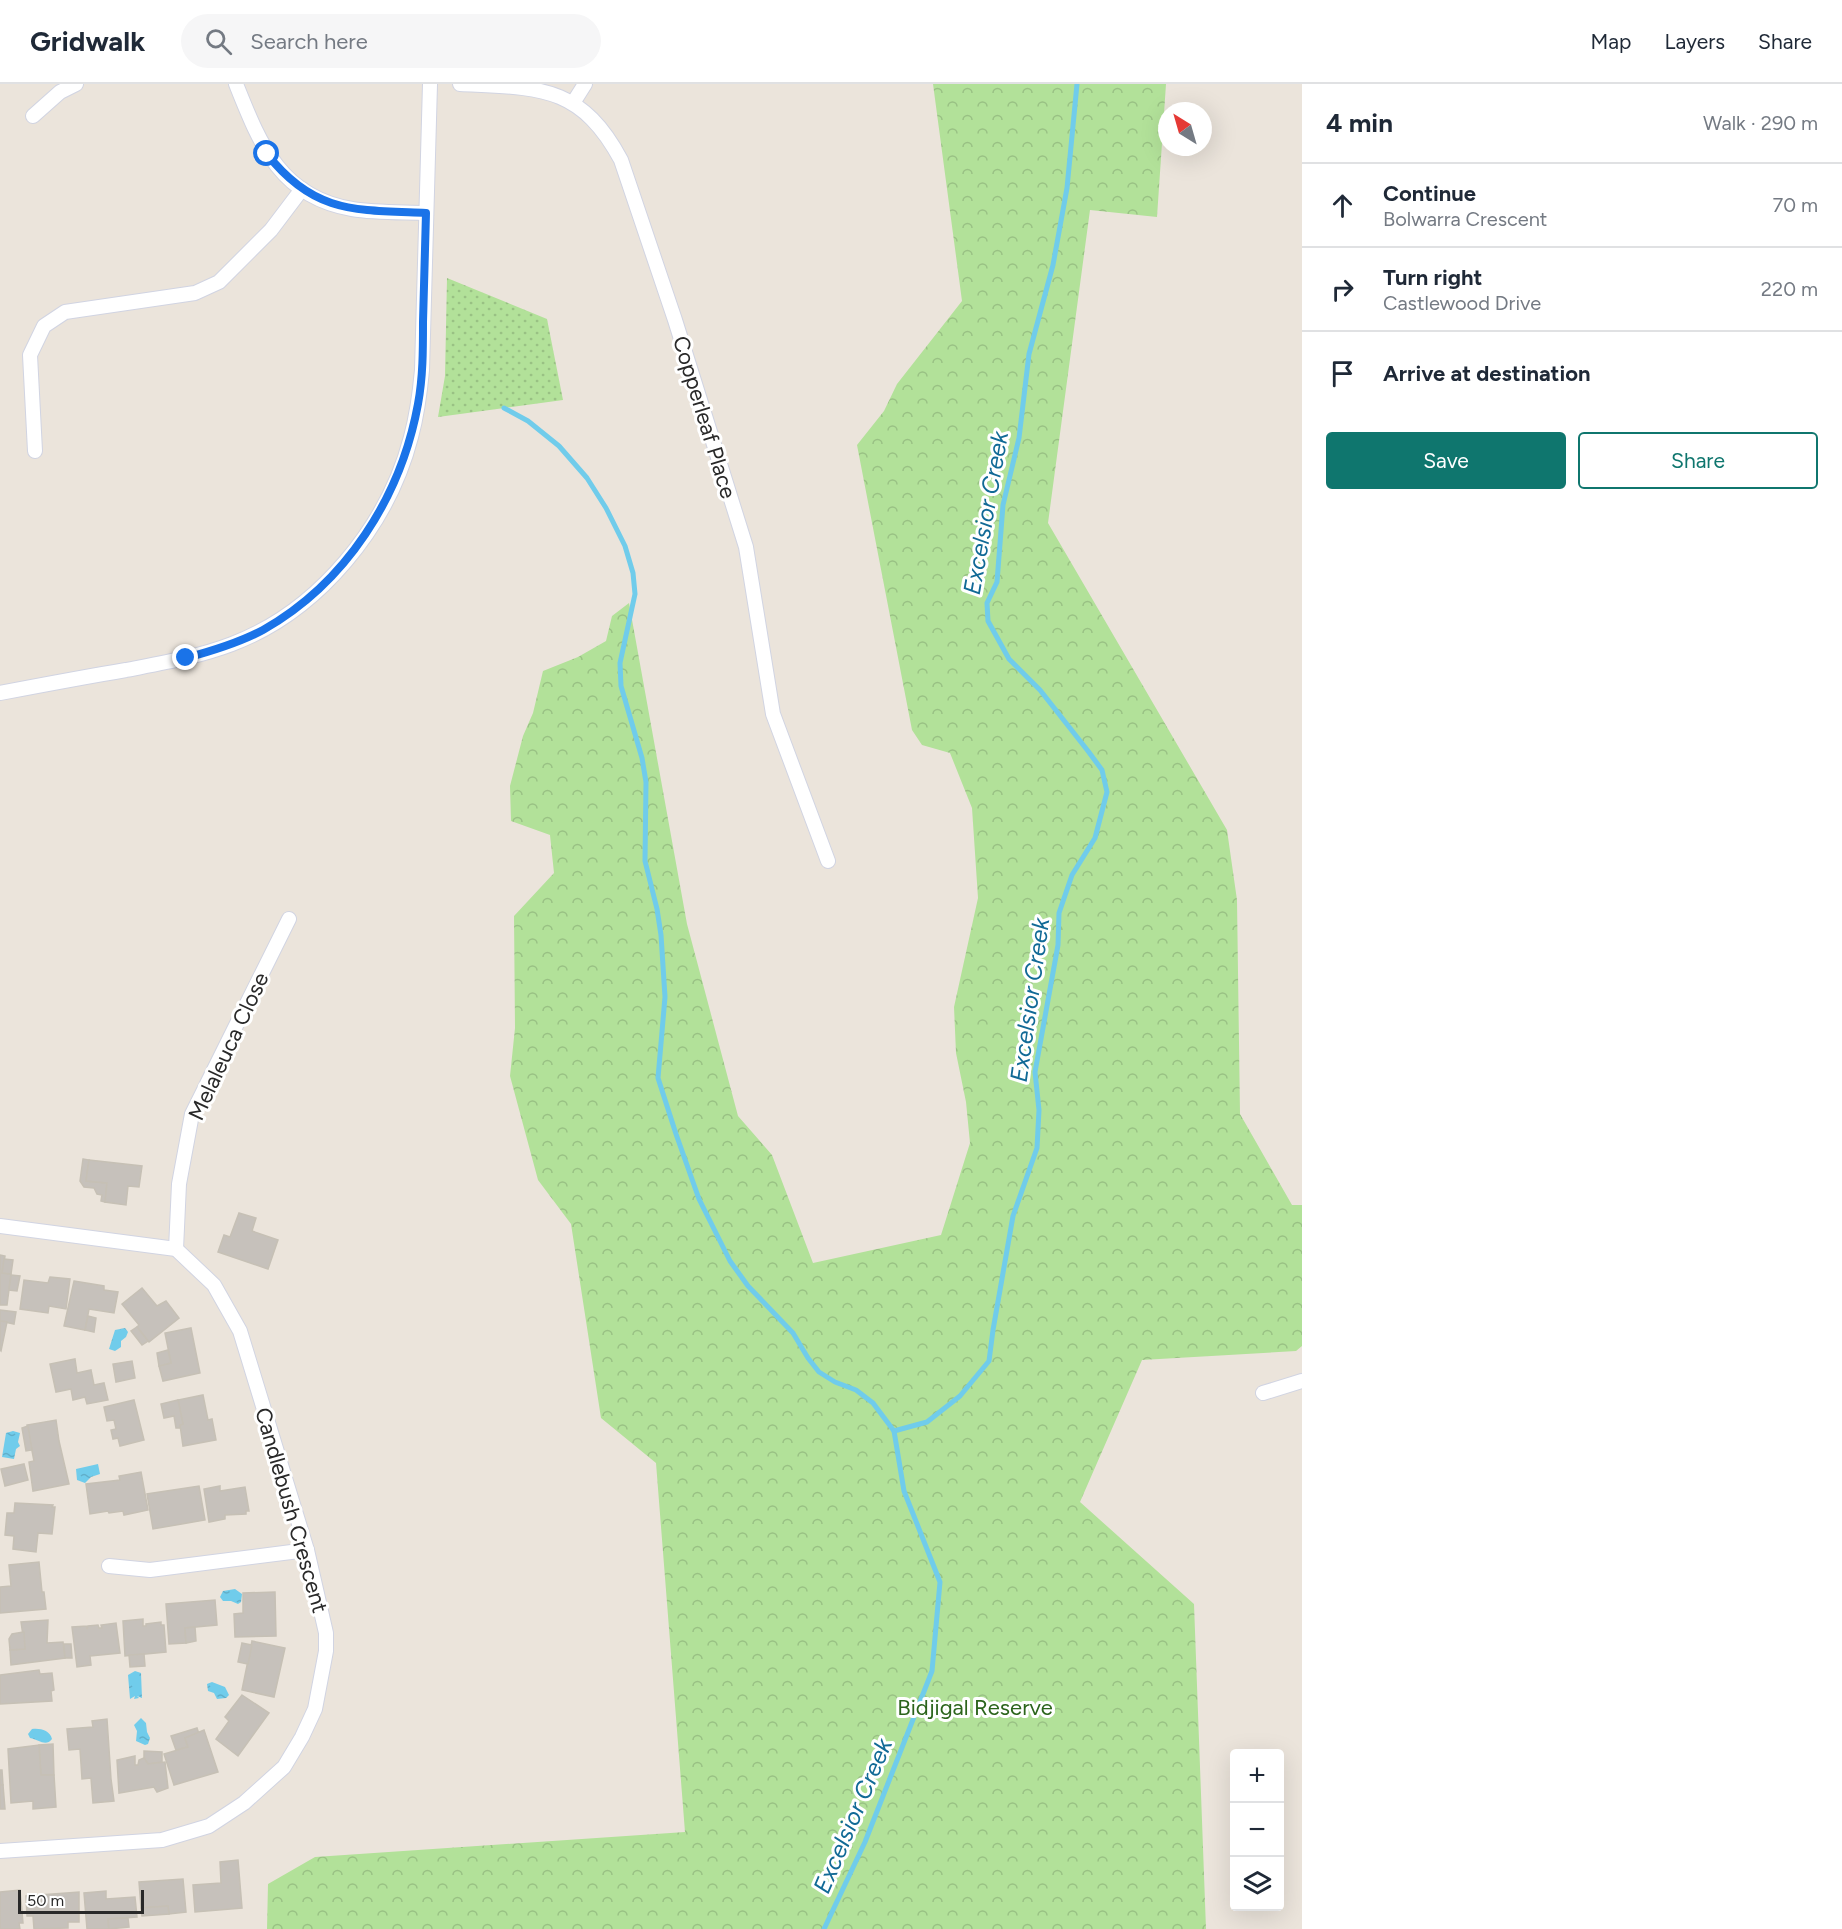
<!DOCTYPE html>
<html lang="en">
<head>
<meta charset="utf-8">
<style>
	:root { --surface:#fff; --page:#f6f6f7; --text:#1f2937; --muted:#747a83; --line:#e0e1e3; --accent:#0f766e }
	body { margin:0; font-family:Figtree,sans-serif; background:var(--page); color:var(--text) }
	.controls { position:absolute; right:18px; bottom:18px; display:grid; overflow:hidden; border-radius:6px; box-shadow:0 6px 24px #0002 }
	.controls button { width:54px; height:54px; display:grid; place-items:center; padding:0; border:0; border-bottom:2px solid var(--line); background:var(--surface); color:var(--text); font:30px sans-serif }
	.compass { position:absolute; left:1158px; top:18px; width:54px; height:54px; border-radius:50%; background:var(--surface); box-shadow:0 6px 24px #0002; rotate:323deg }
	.scale { position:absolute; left:18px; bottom:15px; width:126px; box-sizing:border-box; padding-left:6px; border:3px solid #292929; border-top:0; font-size:16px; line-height:21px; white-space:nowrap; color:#292929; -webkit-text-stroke:4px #fff; paint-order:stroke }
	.stop { position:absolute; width:18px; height:18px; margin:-14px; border:4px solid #1a73e8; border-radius:50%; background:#fff }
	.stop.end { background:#1a73e8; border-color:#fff; box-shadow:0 2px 6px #0008 }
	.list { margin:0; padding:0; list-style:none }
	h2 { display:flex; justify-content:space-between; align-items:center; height:78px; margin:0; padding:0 24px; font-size:26px }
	h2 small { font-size:20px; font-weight:400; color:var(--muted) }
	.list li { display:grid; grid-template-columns:39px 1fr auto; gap:18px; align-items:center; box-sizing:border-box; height:84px; padding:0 24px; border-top:2px solid var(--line) }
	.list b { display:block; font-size:22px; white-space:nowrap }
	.list p { margin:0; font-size:20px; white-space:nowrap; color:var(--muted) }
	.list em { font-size:20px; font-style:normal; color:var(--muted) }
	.actions { display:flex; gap:12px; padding:18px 24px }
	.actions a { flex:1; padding:14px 0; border:2px solid var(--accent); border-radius:6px; text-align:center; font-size:21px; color:var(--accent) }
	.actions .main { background:var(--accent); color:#fff }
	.icon { flex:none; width:33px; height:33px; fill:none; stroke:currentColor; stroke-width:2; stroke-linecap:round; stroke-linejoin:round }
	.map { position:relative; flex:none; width:1302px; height:1845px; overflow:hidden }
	header { display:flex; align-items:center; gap:36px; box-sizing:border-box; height:84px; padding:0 30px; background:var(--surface); border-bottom:2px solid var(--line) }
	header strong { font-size:28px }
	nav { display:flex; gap:33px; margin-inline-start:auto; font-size:21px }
	.search { width:420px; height:54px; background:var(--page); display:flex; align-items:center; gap:15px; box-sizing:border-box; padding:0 21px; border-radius:33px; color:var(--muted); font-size:22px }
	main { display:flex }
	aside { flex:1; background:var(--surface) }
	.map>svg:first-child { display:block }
	.forest { fill:url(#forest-crowns) }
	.park { fill:url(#park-dots) }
	.water { fill:url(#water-ripples) }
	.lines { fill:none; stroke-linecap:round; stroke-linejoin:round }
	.stream { stroke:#70cceb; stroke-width:5 }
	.building { fill:#c6c1bb; stroke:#c6c0b5; stroke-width:1.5 }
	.street-casing { stroke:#d1d4e2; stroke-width:16 }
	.street { stroke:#fff; stroke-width:14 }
	.route { stroke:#1a73e8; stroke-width:8 }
	.labels { text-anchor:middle; stroke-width:6; stroke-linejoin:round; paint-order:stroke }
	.street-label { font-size:22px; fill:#292929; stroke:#fff }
	.park-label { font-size:22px; fill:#2b641b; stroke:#fff }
	.water-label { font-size:24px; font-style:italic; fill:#116a96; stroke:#fff }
</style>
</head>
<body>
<header>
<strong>Gridwalk</strong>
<div class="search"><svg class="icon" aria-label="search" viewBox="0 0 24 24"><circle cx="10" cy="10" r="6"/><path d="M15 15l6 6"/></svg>Search here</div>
<nav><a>Map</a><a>Layers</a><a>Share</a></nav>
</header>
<main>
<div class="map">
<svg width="1302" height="1845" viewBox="0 0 1302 1845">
	<defs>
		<pattern id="forest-crowns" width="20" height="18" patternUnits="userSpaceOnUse" patternTransform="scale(1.5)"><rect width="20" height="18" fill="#b2e199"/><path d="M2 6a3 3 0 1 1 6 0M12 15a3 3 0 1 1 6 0" fill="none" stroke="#99c184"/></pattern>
		<pattern id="park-dots" width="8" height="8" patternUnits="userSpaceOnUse" patternTransform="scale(1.5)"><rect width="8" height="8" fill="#b2e199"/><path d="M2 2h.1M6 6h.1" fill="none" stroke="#99c184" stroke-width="1.8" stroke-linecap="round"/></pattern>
		<pattern id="water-ripples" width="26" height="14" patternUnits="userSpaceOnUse" patternTransform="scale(1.5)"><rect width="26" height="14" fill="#70cceb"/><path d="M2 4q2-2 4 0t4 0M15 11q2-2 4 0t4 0" fill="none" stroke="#61afca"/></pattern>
	</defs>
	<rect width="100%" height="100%" fill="#ebe4db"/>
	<polygon class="forest" points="933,0 1166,0 1157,133 1090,126 1048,439 1227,746 1237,816 1240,1030 1292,1121 1302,1121 1302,1262 1296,1267 1142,1276 1080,1418 1194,1520 1206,1845 267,1845 268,1800 315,1773 685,1748 656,1379 601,1334 571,1140 538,1096 510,992 515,944 514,832 554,789 550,751 511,737 510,702 523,652 533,629 543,587 578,573 606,557 612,532 629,519 687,840 738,1032 772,1071 813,1179 941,1151 970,1059 966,1018 956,969 954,923 978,814 972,724 950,669 922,661 912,646 857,361 884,327 897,300 962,217"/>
	<polygon class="park" points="447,194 547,235 563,316 438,333 445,292"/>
	<g class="water">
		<polygon points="125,1244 128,1248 126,1253 121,1257 121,1263 115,1267 109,1265 115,1246"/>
		<polygon points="13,1347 20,1349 18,1358 20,1362 16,1365 14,1375 2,1373 6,1349"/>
		<polygon points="98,1380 100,1390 91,1393 85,1399 77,1396 76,1385"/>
		<polygon points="235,1505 242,1510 241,1518 238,1520 231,1517 223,1517 220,1513 223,1507"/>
		<polygon points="135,1587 141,1589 142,1614 137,1612 139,1614 134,1615 135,1612 130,1615 128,1591"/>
		<polygon points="212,1598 225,1603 229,1611 226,1614 217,1615 214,1609 208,1607 207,1600"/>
		<polygon points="141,1634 146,1639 147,1648 150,1654 148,1660 145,1661 136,1657 137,1647 134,1641"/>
		<path d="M32,1645C40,1644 50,1646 52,1655C46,1663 39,1656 30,1654L28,1650Z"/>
	</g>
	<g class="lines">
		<g class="stream">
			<polyline points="504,324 528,337 559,362 587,394 606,424 625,462 633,489 635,510 620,579 621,602 642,674 646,698 645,777 657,825 661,851 665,913 658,994 676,1050 699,1115 730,1177 748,1202 793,1249 808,1274 819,1288 835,1298 856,1306 873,1319 894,1347"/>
			<polyline points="824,1845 865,1758 932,1587 940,1498 904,1407 894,1347 927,1338 960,1312 989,1277 993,1246 1013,1132 1037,1064 1039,1026 1035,988 1058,861 1059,829 1072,791 1095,754 1107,708 1102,686 1088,667 1040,606 1009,575 988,537 987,519 997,498 1003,421 1019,354 1029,270 1053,181 1067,104 1077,0"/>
		</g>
	</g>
	<g class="building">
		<polygon points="83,1075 89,1076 86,1097 107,1099 105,1118 101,1117 102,1111 97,1110 94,1104 84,1103 80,1097"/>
		<polygon points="89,1076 142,1082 139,1103 128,1102 126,1121 105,1118 107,1099 86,1097"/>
		<polygon points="239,1129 256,1134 252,1147 278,1156 268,1185 218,1168 224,1151 230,1153"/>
		<polygon points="0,1171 5,1172 2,1189 11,1190 7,1221 0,1221"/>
		<polygon points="4,1175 13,1176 11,1190 2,1189"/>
		<polygon points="11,1191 20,1192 17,1207 9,1206"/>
		<polygon points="50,1193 70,1195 66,1225 49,1222 48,1229 20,1225 24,1196 48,1199"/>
		<polygon points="74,1197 104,1202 104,1206 118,1208 114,1229 89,1225 85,1246 64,1242"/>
		<polygon points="142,1204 157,1222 166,1217 179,1234 149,1258 137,1243 139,1241 122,1220"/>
		<polygon points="0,1226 16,1228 14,1240 0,1237"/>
		<polygon points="88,1232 96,1234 94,1248 85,1246"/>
		<polygon points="0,1237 7,1238 1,1267 0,1266"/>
		<polygon points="137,1243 148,1257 142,1261 131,1247"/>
		<polygon points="191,1244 200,1289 163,1297 159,1282 171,1279 165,1249"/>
		<polygon points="168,1266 171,1279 159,1282 157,1269"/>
		<polygon points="75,1275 77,1289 91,1286 94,1301 104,1299 108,1316 87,1320 85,1313 73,1316 71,1305 56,1308 50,1280"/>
		<polygon points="132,1277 135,1294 116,1298 113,1280"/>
		<polygon points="203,1311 208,1336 212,1335 216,1356 183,1362 180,1341 183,1340 178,1316"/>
		<polygon points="134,1316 144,1356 120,1362 118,1354 113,1355 111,1346 116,1345 114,1336 107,1337 104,1323"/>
		<polygon points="178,1316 183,1340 180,1341 180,1344 176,1344 174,1332 164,1334 161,1320"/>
		<polygon points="56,1336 59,1357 69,1400 33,1407 29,1378 34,1377 27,1341"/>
		<polygon points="28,1342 32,1366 26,1367 22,1344"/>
		<polygon points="24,1380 28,1396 5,1402 1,1385"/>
		<polygon points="141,1388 148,1426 124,1431 123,1427 109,1429 108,1427 90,1430 86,1400 120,1396 119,1392"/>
		<polygon points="199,1402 205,1436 153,1445 147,1410"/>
		<polygon points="220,1402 220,1407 245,1403 249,1427 246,1427 246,1430 225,1431 225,1435 209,1438 204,1405"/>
		<polygon points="15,1419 53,1421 52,1423 55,1423 52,1450 38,1449 36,1468 13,1465 14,1452 5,1451 7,1429 14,1429"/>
		<polygon points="39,1478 42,1508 44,1508 46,1525 0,1529 0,1503 11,1502 9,1481"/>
		<polygon points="275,1508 276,1552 235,1553 234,1530 243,1529 243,1509"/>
		<polygon points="215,1516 217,1541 185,1544 186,1559 169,1560 166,1520"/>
		<polygon points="143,1535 143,1542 146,1542 146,1540 161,1538 161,1541 164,1541 166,1568 125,1572 123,1537"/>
		<polygon points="48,1536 47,1559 63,1558 65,1574 11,1581 10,1566 25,1565 21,1538"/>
		<polygon points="116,1539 120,1569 90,1572 91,1581 77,1583 72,1543 87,1542 87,1545 88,1542 98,1541 99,1544 102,1544 101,1541"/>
		<polygon points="195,1543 196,1557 186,1559 185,1544"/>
		<polygon points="24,1548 25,1565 10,1566 9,1555 12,1550"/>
		<polygon points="252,1557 285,1564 274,1613 242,1606"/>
		<polygon points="242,1559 252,1561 248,1580 238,1578"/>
		<polygon points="64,1560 71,1560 72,1574 65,1574"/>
		<polygon points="144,1570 145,1582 130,1583 129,1571"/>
		<polygon points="39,1586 40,1590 52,1589 54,1606 51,1607 52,1617 0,1620 0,1591"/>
		<polygon points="242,1611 269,1629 238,1672 216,1655 229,1637 225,1633"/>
		<polygon points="107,1635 111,1695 114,1717 93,1719 91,1694 82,1695 80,1665 69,1666 67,1645 93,1643 92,1637"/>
		<polygon points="197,1644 199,1650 185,1654 188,1663 176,1666 171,1652"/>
		<polygon points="204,1646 218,1688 174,1701 164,1670 188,1663 185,1654"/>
		<polygon points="53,1660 54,1691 41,1691 39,1661"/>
		<polygon points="39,1661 41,1691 54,1691 56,1723 33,1725 33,1717 11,1719 8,1665"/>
		<polygon points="144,1667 162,1668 162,1678 148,1680 144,1674"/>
		<polygon points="135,1672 135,1681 138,1681 139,1676 144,1674 148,1680 165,1678 168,1704 157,1708 154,1703 119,1709 117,1676"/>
		<polygon points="0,1686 2,1686 3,1701 0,1701"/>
		<polygon points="0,1701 3,1701 5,1725 0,1725"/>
		<polygon points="238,1776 242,1824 195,1828 193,1801 221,1799 220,1778"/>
		<polygon points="183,1795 186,1828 169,1830 168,1822 141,1824 139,1798"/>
		<polygon points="20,1806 23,1839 19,1839 20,1845 0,1845 0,1808"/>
		<polygon points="106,1807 106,1815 135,1813 137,1833 108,1835 109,1845 87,1845 84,1809"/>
		<polygon points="79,1808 79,1838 68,1838 68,1844 34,1845 33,1832 27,1832 26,1812"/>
		<polygon points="168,1822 169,1830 142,1832 141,1824"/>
		<polygon points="128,1834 129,1843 109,1845 108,1835"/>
	</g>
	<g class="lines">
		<g class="street-casing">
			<g id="street">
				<path d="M236,0C260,60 280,113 352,125C376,129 402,128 426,129"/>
				<path d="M460,0C538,4 580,0 621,76L675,236L746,463L773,630L828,777"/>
				<polyline points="573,19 585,0"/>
				<polyline points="33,32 60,8 76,0"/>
				<polyline points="35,367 30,271 44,242 65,228 195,209 219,198 271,146 302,105"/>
				<path d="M0,609C42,601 84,593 126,586C162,579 198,573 232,560C319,527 388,442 411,353C417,331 420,308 422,286L430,0"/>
				<polyline points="0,1142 176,1165 214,1201 240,1247 307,1466 326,1549 326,1567 315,1625 302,1653 284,1683 244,1719 209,1742 162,1756 0,1767"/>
				<polyline points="176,1165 179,1100 192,1030 289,835"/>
				<polyline points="1263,1309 1302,1297"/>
				<polyline points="109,1482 150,1486 307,1466"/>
			</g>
		</g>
		<use href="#street" class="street"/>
	</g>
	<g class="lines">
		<path class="route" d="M186,574C212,567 239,559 263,546C346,499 401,413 418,320C423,293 423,266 423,238C424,202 425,165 426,129C356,126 314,130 267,70"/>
	</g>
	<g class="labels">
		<g class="street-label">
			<text transform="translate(705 333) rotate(73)" y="8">Copperleaf Place</text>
			<text transform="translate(228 962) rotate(-65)" y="8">Melaleuca Close</text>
			<text transform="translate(292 1426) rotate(74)" y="8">Candlebush Crescent</text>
		</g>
		<g class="park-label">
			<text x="975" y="1631">Bidjigal Reserve</text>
		</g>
		<g class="water-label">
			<text transform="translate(986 429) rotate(-80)" y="8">Excelsior Creek</text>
			<text transform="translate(1030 916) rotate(-82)" y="8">Excelsior Creek</text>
			<text transform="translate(853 1732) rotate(-67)" y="8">Excelsior Creek</text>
		</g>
	</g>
</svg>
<div class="controls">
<button>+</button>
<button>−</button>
<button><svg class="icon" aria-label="layers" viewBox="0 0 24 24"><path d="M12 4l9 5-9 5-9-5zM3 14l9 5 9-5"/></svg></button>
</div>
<svg class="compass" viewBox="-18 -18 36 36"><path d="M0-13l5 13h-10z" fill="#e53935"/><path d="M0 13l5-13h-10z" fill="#747a83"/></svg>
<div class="scale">50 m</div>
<div class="stop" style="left:267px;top:70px"></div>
<div class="stop end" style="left:186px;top:574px"></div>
</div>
<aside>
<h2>4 min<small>Walk · 290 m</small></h2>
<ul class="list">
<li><svg class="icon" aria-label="ahead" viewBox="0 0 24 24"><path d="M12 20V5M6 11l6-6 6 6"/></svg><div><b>Continue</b><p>Bolwarra Crescent</p></div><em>70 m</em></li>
<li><svg class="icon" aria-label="right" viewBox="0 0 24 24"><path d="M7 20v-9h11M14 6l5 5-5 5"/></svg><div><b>Turn right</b><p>Castlewood Drive</p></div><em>220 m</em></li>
<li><svg class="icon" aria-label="arrive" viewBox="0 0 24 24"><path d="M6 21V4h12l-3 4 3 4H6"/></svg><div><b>Arrive at destination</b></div></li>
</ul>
<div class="actions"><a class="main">Save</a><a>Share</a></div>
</aside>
</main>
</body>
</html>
